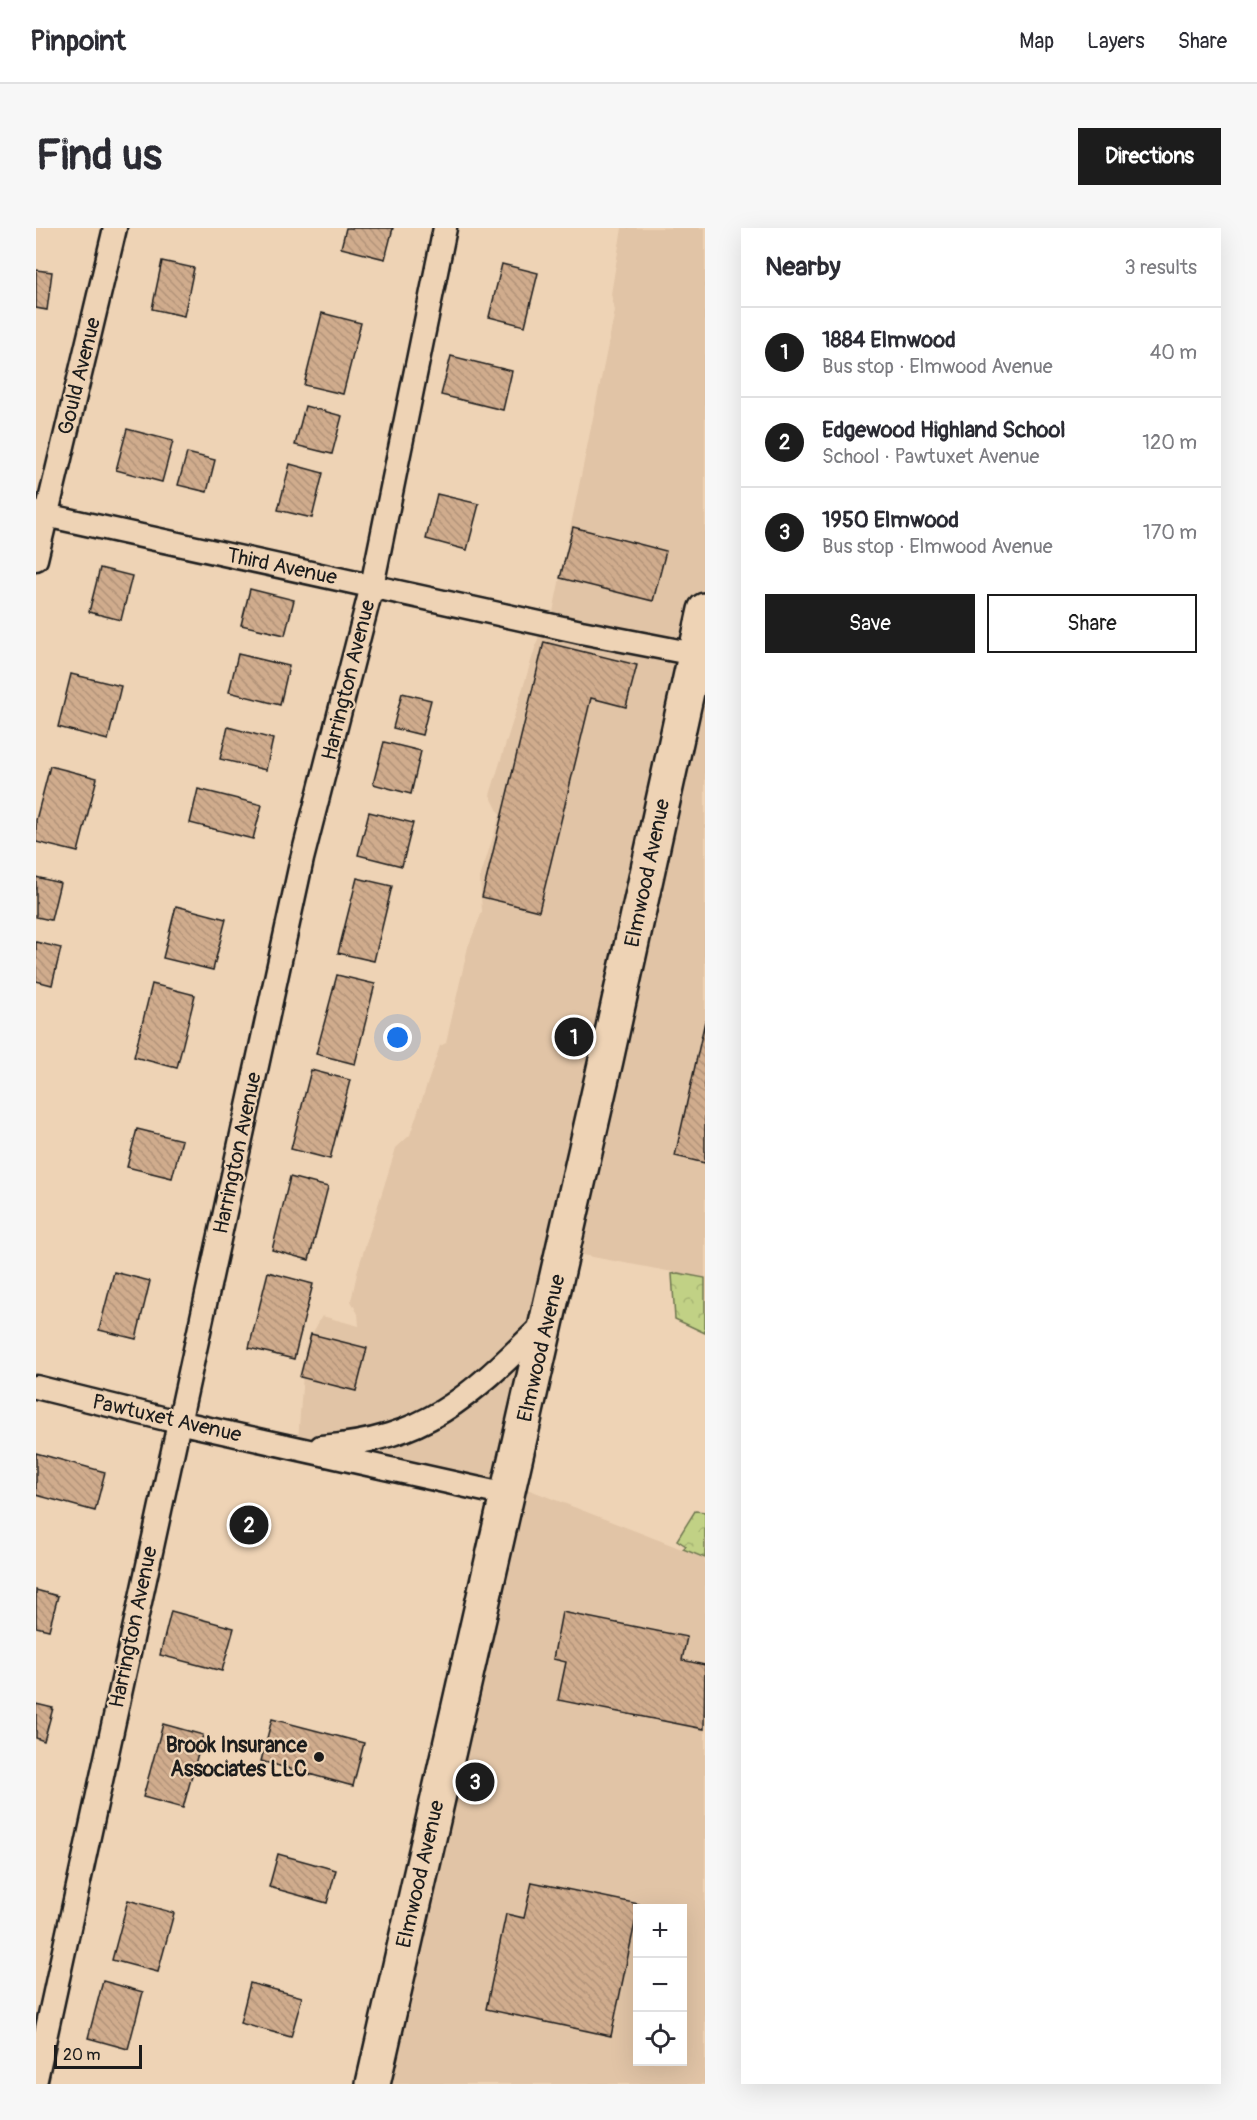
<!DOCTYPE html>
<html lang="en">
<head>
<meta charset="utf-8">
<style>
	:root { --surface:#fff; --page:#f7f7f7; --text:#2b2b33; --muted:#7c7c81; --line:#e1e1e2; --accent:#1c1c1c }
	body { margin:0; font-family:Pangolin,sans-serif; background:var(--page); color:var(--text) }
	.controls { position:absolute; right:18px; bottom:18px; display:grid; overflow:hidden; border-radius:0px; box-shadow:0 6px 24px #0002 }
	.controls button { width:54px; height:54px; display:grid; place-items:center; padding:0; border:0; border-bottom:2px solid var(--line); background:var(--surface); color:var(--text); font:30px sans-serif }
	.scale { position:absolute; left:18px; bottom:15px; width:88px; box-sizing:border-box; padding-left:6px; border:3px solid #1c1c1c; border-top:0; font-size:16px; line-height:21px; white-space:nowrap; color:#1c1c1c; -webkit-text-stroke:4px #eed3b5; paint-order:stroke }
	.you { position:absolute; left:362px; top:810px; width:21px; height:21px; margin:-15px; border:4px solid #fff; border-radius:50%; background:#1a73e8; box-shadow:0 0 0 9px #1a73e833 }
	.badge { display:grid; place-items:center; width:39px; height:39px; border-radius:50%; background:var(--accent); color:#fff; font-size:20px; font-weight:700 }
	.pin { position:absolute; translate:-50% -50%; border:3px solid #fff; box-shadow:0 2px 6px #0006 }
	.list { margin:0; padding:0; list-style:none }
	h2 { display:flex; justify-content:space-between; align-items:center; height:78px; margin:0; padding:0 24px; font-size:26px }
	h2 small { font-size:20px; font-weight:400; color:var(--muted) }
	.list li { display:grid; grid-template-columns:39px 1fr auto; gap:18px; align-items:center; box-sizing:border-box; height:90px; padding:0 24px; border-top:2px solid var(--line) }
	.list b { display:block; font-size:22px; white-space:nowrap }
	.list p { margin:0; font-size:20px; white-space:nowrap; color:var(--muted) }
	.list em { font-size:20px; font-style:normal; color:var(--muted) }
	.actions { display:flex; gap:12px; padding:18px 24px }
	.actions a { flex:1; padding:14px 0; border:2px solid var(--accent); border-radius:0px; text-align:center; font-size:21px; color:var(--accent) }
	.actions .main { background:var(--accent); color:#fff }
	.icon { flex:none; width:33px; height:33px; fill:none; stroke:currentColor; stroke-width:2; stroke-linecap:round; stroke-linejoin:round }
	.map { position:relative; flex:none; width:669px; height:1856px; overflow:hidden; border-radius:0px }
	header { display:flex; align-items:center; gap:36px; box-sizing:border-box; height:84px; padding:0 30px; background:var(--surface); border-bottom:2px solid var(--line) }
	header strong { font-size:28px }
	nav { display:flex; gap:33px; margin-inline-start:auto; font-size:21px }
	.intro { display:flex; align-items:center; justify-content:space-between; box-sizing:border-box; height:144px; padding:0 36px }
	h1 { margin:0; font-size:42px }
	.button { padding:15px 27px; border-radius:0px; background:var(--accent); color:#fff; font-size:21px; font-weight:700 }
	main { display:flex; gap:36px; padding:0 36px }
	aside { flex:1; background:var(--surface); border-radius:0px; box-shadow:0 6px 24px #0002 }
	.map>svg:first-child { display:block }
	.built { fill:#e1c4a6; fill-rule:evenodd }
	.forest { fill:url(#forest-crowns); stroke:#6e7650; stroke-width:1.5 }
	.building { fill:url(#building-back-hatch); stroke:#1c1c1c; stroke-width:1.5 }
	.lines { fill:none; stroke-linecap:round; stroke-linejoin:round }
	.minor-casing { stroke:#1c1c1c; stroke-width:27 }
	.primary-casing { stroke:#1c1c1c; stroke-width:38 }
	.minor { stroke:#eed3b5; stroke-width:22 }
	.primary { stroke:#eed3b5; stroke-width:33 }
	.poi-dot { fill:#1c1c1c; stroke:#eed3b5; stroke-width:2 }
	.labels { text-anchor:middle; stroke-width:4.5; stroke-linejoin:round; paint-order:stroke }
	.street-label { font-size:21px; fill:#1c1c1c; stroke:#eed3b5 }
	.poi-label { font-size:21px; font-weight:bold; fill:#1c1c1c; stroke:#eed3b5; text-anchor:end }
</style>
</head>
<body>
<header>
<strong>Pinpoint</strong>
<nav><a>Map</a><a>Layers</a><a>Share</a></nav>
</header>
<div class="intro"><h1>Find us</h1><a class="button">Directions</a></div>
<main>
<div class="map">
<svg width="669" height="1856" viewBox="0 0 669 1856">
	<defs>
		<pattern id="forest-crowns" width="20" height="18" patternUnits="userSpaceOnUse" patternTransform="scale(1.5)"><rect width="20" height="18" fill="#c1d185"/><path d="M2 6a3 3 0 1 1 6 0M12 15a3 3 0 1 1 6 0" fill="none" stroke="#a5b372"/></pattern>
		<pattern id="building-back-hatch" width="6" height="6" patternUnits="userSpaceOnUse" patternTransform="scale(1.5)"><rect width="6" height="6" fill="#d0ac8d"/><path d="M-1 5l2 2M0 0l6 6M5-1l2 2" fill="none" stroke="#b29379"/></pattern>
	</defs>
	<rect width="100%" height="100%" fill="#eed3b5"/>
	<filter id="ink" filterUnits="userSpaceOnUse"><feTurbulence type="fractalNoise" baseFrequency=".0167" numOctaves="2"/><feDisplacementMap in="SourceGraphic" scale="12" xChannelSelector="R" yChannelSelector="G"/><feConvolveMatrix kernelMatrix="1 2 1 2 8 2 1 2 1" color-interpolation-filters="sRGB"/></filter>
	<g filter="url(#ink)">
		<path class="built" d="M586,0H669V1050L530,1024L481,1257L669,1330V1856H338L472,1270L262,1213L269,1119L286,1088L323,1098L322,1086L315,1073L322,1041L360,920L374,907L404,818L410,815L432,719L446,684L444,650L464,587L454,567L505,401L517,384L579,83L575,66ZM602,1680H646V1834H602Z"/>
		<g class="forest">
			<polygon points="642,1045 669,1050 669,1105 639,1091 636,1046"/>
			<polygon points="659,1283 669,1284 669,1330 647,1321 650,1318 641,1312"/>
		</g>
		<g class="building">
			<polygon points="310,0 357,0 349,31 305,20"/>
			<polygon points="126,33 158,40 148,88 116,81"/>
			<polygon points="466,36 502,45 489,98 453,89"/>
			<polygon points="0,42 16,44 11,82 0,80"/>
			<polygon points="286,85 325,95 307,166 268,157"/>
			<polygon points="415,128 476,143 467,182 405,167"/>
			<polygon points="269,178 306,188 296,226 259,217"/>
			<polygon points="91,201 137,213 126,254 80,242"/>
			<polygon points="151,225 179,232 171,264 142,257"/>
			<polygon points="254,236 287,245 276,290 242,282"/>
			<polygon points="401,266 443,276 431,322 390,311"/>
			<polygon points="537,299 630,323 617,373 524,350"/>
			<polygon points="64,340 96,348 85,392 53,384"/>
			<polygon points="214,361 258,372 249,407 205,397"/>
			<polygon points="508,414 601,437 590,479 555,470 503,683 446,669"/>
			<polygon points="202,426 253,438 244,477 193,464"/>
			<polygon points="35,446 85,458 72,512 22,499"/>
			<polygon points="366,465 395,472 386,507 357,500"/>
			<polygon points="192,499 237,511 230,542 184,531"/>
			<polygon points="348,514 385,523 375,566 337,556"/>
			<polygon points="14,538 61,550 42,624 0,614 0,592"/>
			<polygon points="162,561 226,577 217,611 154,595"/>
			<polygon points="333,584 377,595 366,638 322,627"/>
			<polygon points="0,649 24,655 15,692 0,689"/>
			<polygon points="321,650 356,658 338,733 302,725"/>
			<polygon points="140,678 190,691 177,742 127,730"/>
			<polygon points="0,714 25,720 16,757 0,753"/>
			<polygon points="301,747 339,756 319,836 280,826"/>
			<polygon points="116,756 159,767 141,840 98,829"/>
			<polygon points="669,793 669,935 639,928"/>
			<polygon points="275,842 314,852 294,931 255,921"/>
			<polygon points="101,901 146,912 136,950 91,939"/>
			<polygon points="254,949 292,959 273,1032 236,1022"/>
			<polygon points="78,1044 114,1053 100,1111 63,1102"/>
			<polygon points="232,1044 277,1056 258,1131 213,1120"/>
			<polygon points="275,1106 331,1120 320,1163 264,1149"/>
			<polygon points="0,1225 69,1244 59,1283 0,1267"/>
			<polygon points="0,1362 22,1368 13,1402 0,1399"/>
			<polygon points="135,1383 198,1400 186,1443 124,1427"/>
			<polygon points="526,1384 651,1409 646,1432 669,1437 668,1501 522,1472 530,1434 517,1431"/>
			<polygon points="0,1476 17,1480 8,1513 0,1510"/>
			<polygon points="236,1491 328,1515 317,1558 225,1533"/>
			<polygon points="127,1496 167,1507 147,1580 107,1569"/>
			<polygon points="242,1626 300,1642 291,1675 233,1659"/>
			<polygon points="496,1654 603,1676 575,1808 450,1781 470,1686 488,1690"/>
			<polygon points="92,1672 138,1685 122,1744 76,1732"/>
			<polygon points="67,1753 107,1764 92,1821 52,1810"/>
			<polygon points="214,1755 266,1769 255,1809 204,1795"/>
		</g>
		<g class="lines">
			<g class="minor-casing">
				<g id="minor">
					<polyline points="0,285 545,404 669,428"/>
					<polyline points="0,331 79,0"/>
					<polyline points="0,1159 142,1194 471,1267"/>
					<path d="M285,1219C393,1211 435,1167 509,1095"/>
					<polyline points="0,1851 266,631 336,358 409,0"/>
				</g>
			</g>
			<g class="primary-casing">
				<polyline id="primary" points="337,1856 570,832 669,382"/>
			</g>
			<use href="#minor" class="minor"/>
			<use href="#primary" class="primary"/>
		</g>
	</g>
	<circle class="poi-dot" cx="283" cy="1529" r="6"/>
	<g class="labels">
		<g class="street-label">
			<text transform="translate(43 148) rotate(-76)" y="7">Gould Avenue</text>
			<text transform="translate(246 338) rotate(12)" y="7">Third Avenue</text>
			<text transform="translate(312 452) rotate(-76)" y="7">Harrington Avenue</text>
			<text transform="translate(611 645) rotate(-78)" y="7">Elmwood Avenue</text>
			<text transform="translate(201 925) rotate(-78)" y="7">Harrington Avenue</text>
			<text transform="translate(505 1120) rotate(-77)" y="7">Elmwood Avenue</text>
			<text transform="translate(131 1190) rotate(13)" y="7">Pawtuxet Avenue</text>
			<text transform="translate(97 1399) rotate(-78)" y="7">Harrington Avenue</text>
			<text transform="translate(384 1646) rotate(-77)" y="7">Elmwood Avenue</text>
		</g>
		<g class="poi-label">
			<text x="271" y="1524">Brook Insurance<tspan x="271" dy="24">Associates LLC</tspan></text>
		</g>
	</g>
</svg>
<div class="controls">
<button>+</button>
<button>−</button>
<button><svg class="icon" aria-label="locate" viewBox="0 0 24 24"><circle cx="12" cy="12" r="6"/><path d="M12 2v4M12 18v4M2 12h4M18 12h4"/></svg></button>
</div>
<div class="scale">20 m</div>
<div class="you"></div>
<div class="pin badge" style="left:538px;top:809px">1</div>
<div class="pin badge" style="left:213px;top:1297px">2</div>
<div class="pin badge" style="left:439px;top:1554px">3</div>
</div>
<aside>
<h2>Nearby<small>3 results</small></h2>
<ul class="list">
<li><span class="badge">1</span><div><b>1884 Elmwood</b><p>Bus stop · Elmwood Avenue</p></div><em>40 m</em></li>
<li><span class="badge">2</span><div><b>Edgewood Highland School</b><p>School · Pawtuxet Avenue</p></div><em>120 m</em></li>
<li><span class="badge">3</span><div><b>1950 Elmwood</b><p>Bus stop · Elmwood Avenue</p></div><em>170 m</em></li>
</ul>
<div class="actions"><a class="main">Save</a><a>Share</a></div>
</aside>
</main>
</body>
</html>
